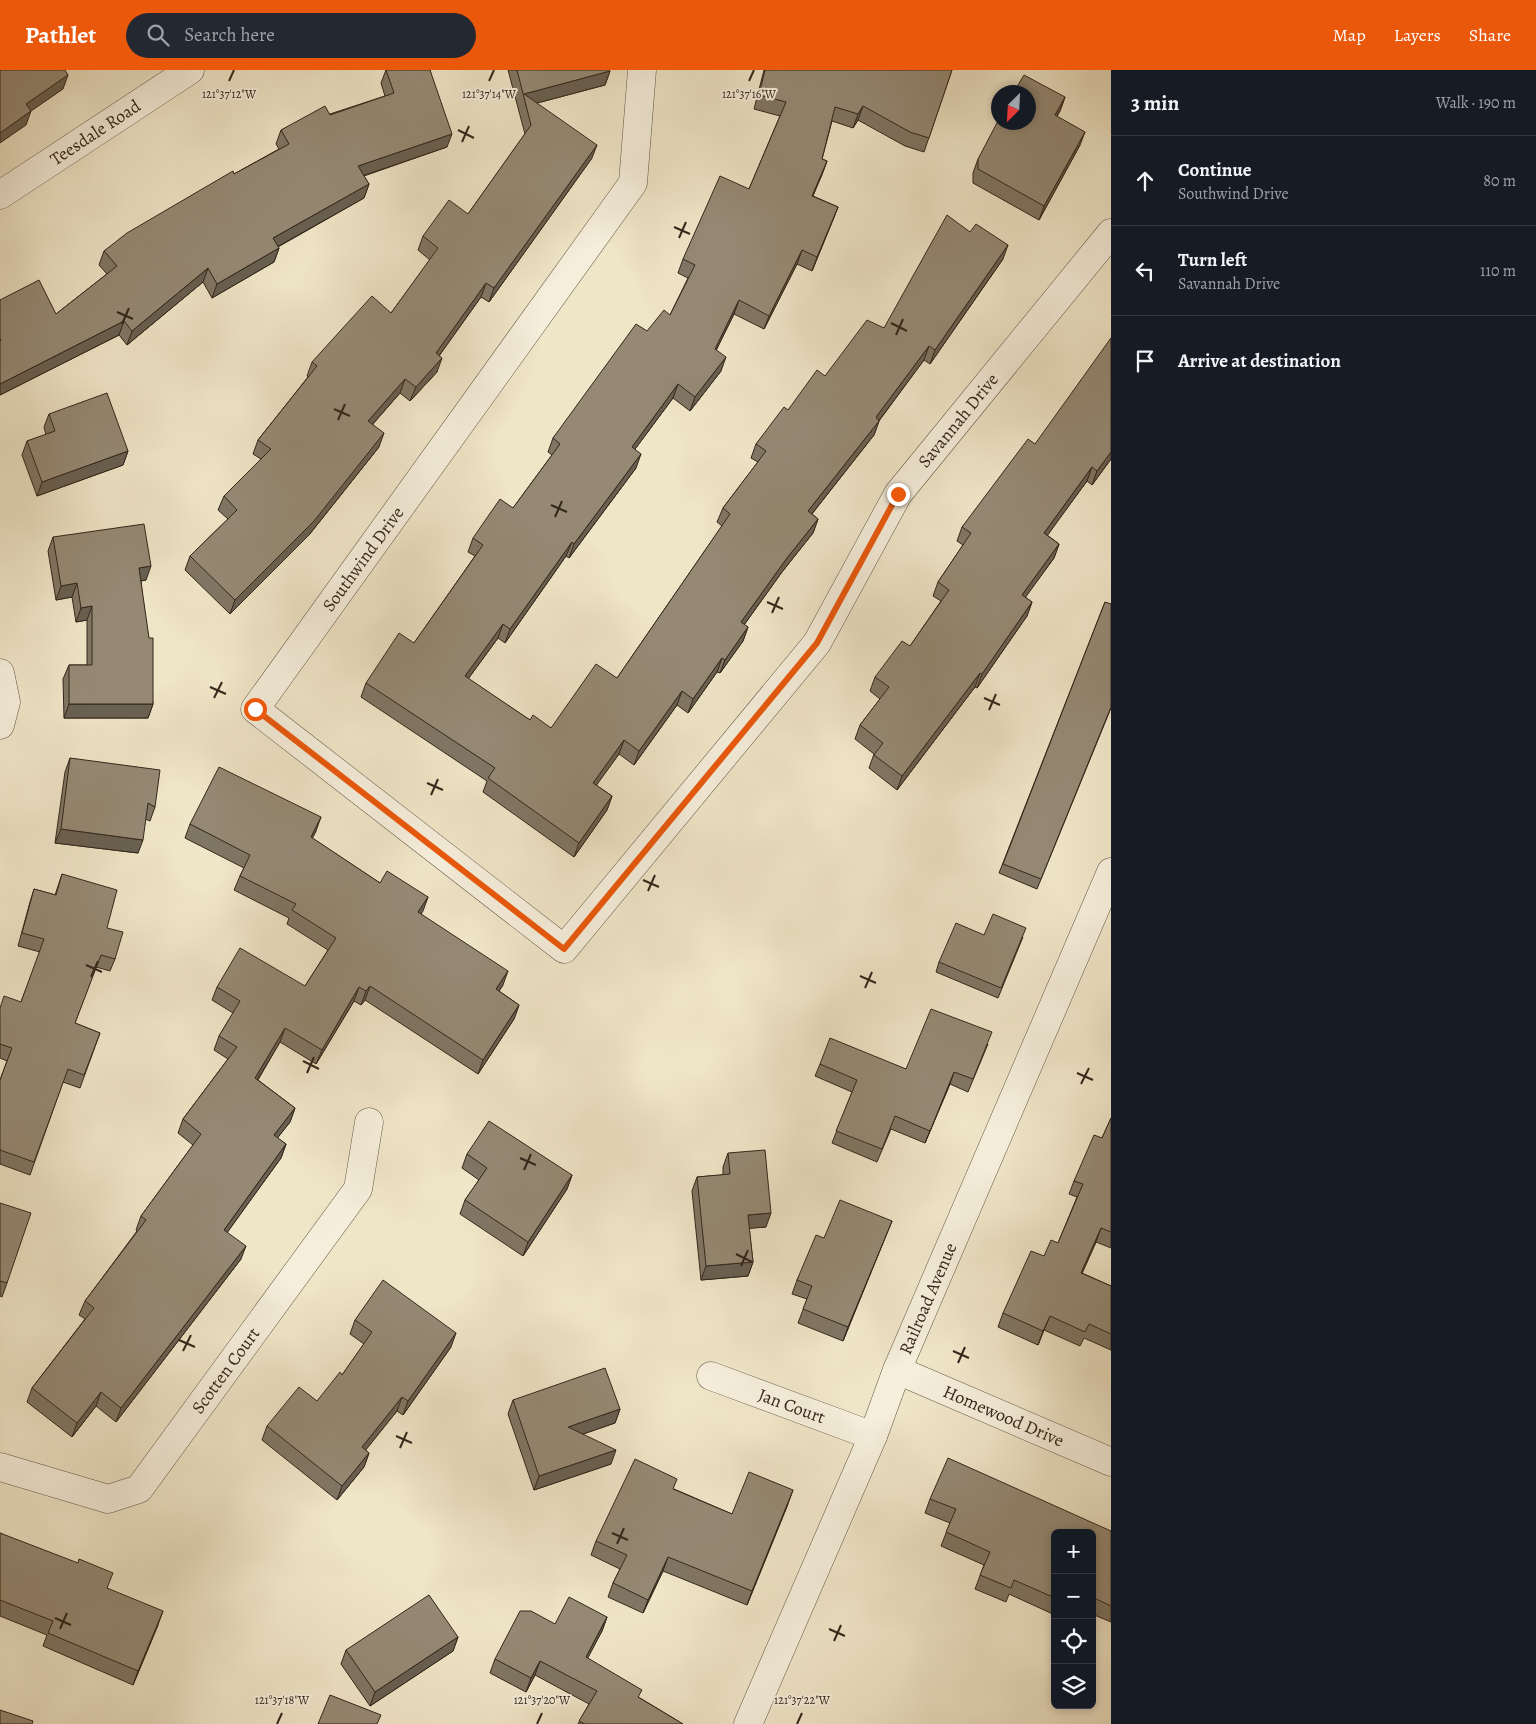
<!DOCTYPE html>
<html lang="en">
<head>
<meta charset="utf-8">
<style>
	:root { --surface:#171b24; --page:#242831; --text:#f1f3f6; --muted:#9ea1a6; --line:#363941; --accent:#ea580c }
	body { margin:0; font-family:Alegreya,serif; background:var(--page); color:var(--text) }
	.controls { position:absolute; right:15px; bottom:15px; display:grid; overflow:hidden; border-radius:8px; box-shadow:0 2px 8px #0003 }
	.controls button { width:45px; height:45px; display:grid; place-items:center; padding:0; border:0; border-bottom:1px solid var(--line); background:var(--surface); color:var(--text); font:25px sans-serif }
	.compass { position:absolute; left:991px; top:15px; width:45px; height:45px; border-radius:50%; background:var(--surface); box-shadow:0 2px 8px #0003; rotate:204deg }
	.stop { position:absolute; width:15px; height:15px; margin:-11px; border:4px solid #ea580c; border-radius:50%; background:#fff }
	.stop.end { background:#ea580c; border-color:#fff; box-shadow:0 1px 5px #0008 }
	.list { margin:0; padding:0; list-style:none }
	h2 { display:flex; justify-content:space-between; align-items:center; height:65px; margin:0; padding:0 20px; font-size:21px }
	h2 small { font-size:16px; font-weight:400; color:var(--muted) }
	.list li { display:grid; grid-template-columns:32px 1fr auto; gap:15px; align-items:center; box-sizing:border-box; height:90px; padding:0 20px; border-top:1px solid var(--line) }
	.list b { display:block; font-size:19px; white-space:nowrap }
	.list p { margin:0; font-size:16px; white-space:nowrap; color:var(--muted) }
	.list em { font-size:16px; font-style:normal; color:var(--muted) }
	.icon { flex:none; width:28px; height:28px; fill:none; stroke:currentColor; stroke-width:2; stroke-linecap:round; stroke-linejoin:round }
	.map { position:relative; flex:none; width:1111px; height:1654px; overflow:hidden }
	header { display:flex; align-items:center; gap:30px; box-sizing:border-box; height:70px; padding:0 25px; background:var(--accent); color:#fff }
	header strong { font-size:24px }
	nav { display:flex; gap:28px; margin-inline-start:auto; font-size:18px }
	.search { width:350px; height:45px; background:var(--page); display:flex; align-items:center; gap:12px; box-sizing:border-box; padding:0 18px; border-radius:28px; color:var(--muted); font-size:19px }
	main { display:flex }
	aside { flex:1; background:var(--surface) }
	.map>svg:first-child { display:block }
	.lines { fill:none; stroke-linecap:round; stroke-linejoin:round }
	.minor-casing { stroke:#625646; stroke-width:29 }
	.tertiary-casing { stroke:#625646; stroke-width:29 }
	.minor { stroke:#f5eedb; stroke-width:28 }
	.tertiary { stroke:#f5eedb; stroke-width:28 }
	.wall { fill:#807664; stroke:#33261b }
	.shaded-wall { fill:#686051; stroke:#33261b }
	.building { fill:#958974; stroke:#33261b }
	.route { stroke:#ea580c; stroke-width:6 }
	.ticks { fill:none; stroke:#33261b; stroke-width:2 }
	.labels { text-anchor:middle; stroke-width:4; stroke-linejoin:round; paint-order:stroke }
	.street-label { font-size:18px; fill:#33261b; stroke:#f5eedb }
	.ticks-label { font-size:12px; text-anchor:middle; fill:#33261b; stroke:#f5eedb; stroke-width:4; stroke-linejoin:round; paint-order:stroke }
</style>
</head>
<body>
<header>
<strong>Pathlet</strong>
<div class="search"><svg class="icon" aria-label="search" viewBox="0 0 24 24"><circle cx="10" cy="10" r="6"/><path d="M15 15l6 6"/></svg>Search here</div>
<nav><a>Map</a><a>Layers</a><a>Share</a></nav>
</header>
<main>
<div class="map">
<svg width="1111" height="1654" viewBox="0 0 1111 1654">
	<rect width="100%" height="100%" fill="#efe5c7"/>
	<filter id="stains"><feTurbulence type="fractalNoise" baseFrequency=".004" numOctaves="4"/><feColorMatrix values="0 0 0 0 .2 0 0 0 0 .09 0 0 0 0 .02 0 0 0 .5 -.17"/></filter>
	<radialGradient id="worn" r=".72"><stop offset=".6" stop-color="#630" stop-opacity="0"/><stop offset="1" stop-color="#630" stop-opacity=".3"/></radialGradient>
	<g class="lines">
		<g class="minor-casing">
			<g id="minor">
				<path id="s1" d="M642,0L633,113L255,639L564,879L817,573L898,424L1111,163"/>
				<polyline points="0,603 6,632 0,655"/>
				<path id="s2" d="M897,1300L1111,1392"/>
				<path id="s3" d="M711,1306L873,1366"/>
				<path id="s4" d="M0,1397L108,1429L139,1419L358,1119L369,1052"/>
			</g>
		</g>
		<g class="tertiary-casing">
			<g id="tertiary">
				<path id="s5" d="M0,125L190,0"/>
				<path id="s6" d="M748,1654L873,1366L897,1300L1111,802"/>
			</g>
		</g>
		<use href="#minor" class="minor"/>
		<use href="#tertiary" class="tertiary"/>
	</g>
	<g class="wall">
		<polygon points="386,0 430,0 447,77 364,106 369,114 364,128 278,177 279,178 274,192 212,228 203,212 127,275 119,265 0,325 0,230 56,244 107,204 99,195 104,181 234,104 279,79 276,74 281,60 385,26 381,13"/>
		<polygon points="508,0 609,0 610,1 605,15 537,33 592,88 489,232 481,227 439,286 437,302 410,331 400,323 373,354 379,377 309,465 230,544 185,500 190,486 228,449 218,440 224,426 261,389 253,384 258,370 308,307 307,306 312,292 391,243 430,190 418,180 423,166 468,144 525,64"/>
		<polygon points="764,0 952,0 924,82 905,76 858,50 853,58 832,51 822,89 827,91 813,126 838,137 812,201 797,194 764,259 734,244 716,280 721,301 690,341 673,328 635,379 636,398 569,488 566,486 505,573 498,568 468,609 530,650 551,658 617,608 722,456 717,452 723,438 758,392 751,388 756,374 788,340 825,306 884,258 1003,189 930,294 924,290 879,351 874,365 812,444 818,449 813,463 782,502 744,555 748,557 743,571 720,603 717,602 688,643 677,635 634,695 619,684 596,715 612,726 607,740 574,787 483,722 487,711 361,627 366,613 414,573 475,486 468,482 473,468 513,438 552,385 548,382 553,368 647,261 670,245 688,208 678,203 683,189 749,119 780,46 754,39"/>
		<polygon points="1065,27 1060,41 1057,46 1080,75 1039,150 973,113 973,103 978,89"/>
		<polygon points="49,344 128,381 123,395 37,426 22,385 27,371 46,365 44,357"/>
		<polygon points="1035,374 1111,389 1092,415 1087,411 1047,465 1059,474 1054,488 1025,527 1032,532 1027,546 977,618 975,617 897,720 869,698 874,684 855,669 860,655 880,629 870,621 875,607 910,576 941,531 933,526 938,512 963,475 957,471 962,457"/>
		<polygon points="53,467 146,510 141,511 153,634 148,648 64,648 63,609 69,595 87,595 87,550 76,552 72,527 56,530 48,481"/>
		<polygon points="1105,532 1111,638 1037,819 999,803"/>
		<polygon points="70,688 155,737 150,751 145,749 138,783 55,773 65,702"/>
		<polygon points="190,754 316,761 312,768 380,813 428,827 421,844 503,915 499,921 519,935 514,949 478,1004 365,930 361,935 354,931 316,994 280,972 258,1010 295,1038 290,1052 277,1068 286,1074 281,1088 227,1162 241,1189 116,1352 96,1336 72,1367 27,1332 32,1318 85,1249 79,1245 85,1231 137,1161 136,1160 141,1146 193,1075 178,1063 183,1049 228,989 214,980 219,966 233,943 212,930 217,917 305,916 328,880 287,854 289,848 234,820 240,806 244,798 185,768"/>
		<polygon points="62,804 107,858 115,889 110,901 96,897 75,953 100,963 80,1018 63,1012 30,1105 0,1094 0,1010 7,991 0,988 0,938 21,932 40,882 18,876 30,832 34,819 55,825"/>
		<polygon points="984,865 1023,867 998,928 936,902 939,892"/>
		<polygon points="988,974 968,1022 950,1014 925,1073 891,1059 877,1092 832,1073 852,1022 815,1006 820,994 906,999"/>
		<polygon points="1111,1048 1111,1178 1096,1172 1082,1203 1111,1216 1111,1280 1084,1268 1080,1276 1044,1260 1038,1275 998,1257 1003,1243 1044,1186 1058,1173 1077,1127 1069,1124 1074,1111 1102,1068"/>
		<polygon points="728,1083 766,1157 749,1158 753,1192 748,1206 701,1210 692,1121 697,1107 723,1105 723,1097"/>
		<polygon points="467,1084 572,1105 567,1119 523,1186 460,1144 465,1130 479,1110 462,1098"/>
		<polygon points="0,1133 7,1213 2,1227 0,1226"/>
		<polygon points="892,1151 843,1271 798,1253 807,1229 792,1224 797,1210 824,1168"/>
		<polygon points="355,1250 451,1277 403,1345 397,1341 365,1380 369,1383 364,1397 337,1430 262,1370 267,1356 317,1331 342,1305 364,1274 350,1264"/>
		<polygon points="513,1330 620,1339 615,1353 583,1364 611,1394 534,1420 508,1344"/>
		<polygon points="674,1419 732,1444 788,1434 747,1535 663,1501 643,1543 608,1527 613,1513 620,1499 591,1485 596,1471"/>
		<polygon points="930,1429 1111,1461 1111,1552 1092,1544 1092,1463 1055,1463 1055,1545 1009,1524 1006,1532 975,1519 984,1495 941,1476 950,1453 925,1443"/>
		<polygon points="0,1463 107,1518 158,1555 133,1615 43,1576 47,1565 0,1546"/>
		<polygon points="607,1547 602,1561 587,1588 640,1628 683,1654 578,1654 589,1634 535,1605 526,1622 490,1603 495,1589 555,1554"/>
		<polygon points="458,1567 453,1581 370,1636 341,1594 346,1580"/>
	</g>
	<g class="shaded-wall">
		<polygon points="610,1 605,15 526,36 524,24"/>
		<polygon points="68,5 63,19 21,48 26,34"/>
		<polygon points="1065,27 1060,41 1050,59 1055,45"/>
		<polygon points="863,36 858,50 853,58 858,44"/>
		<polygon points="31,41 26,55 0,73 0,63"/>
		<polygon points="1085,62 1080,75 1039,150 1044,136"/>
		<polygon points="452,64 447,77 353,109 358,96"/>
		<polygon points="597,75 592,88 489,232 494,218"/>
		<polygon points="827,91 822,105 807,139 812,126"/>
		<polygon points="369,114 364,128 268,182 273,168"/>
		<polygon points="838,137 833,150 812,201 817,187"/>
		<polygon points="1008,175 1003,189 930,294 935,280"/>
		<polygon points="279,178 274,192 212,228 217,214"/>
		<polygon points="802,180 797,194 764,259 769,246"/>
		<polygon points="208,198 203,212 127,275 132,261"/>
		<polygon points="486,213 481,227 431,297 436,283"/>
		<polygon points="739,230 734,244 710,293 715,279"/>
		<polygon points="124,251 119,265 0,325 0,314"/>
		<polygon points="929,276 924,290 871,361 876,347"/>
		<polygon points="726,287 721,301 690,341 695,327"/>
		<polygon points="442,288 437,302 410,331 416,317"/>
		<polygon points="405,309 400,323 363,365 368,351"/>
		<polygon points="678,314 673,328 627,390 632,377"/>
		<polygon points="879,351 874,365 803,455 808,441"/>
		<polygon points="384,363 379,377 309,465 230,544 235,530"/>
		<polygon points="128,381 123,395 37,426 42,412"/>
		<polygon points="1111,382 1111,389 1092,415 1097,401"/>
		<polygon points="641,384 636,398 569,488 574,474"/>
		<polygon points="1092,397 1087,411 1039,477 1044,463"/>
		<polygon points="818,449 813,463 782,502 736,566 741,552 787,488"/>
		<polygon points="572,472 566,486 505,573 510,559"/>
		<polygon points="1059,474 1054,488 1017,539 1022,525"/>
		<polygon points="151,496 146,510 134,512 139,498"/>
		<polygon points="77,513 72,527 56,530 61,516"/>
		<polygon points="1032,532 1027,546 977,618 982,604"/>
		<polygon points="92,536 87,550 76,552 81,538"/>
		<polygon points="503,554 498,568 460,620 465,606"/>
		<polygon points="748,557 743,571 720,603 725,590"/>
		<polygon points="722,588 717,602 688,643 693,629"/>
		<polygon points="980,603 975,617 897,720 902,706"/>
		<polygon points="682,621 677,635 634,695 639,681"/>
		<polygon points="69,634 153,634 148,648 64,648"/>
		<polygon points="624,670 619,684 588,727 593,713"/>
		<polygon points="612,726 607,740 574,787 579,773"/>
		<polygon points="321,747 316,761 306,781 311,767"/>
		<polygon points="61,759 143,770 138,783 55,773"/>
		<polygon points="428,827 423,841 413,856 418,842"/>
		<polygon points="508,901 503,915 491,933 496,919"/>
		<polygon points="370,916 365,930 361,935 366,921"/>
		<polygon points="359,917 354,931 316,994 322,980"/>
		<polygon points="519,935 514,949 478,1004 483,990"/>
		<polygon points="285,958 280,972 250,1022 255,1008"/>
		<polygon points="954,1002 950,1014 925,1073 930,1061"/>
		<polygon points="295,1038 290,1052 269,1079 274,1065"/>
		<polygon points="286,1074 281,1088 219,1174 224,1160"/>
		<polygon points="572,1105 567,1119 523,1186 528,1172"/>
		<polygon points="771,1143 766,1157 743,1159 748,1145"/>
		<polygon points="892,1151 886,1165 843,1271 848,1257"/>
		<polygon points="1101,1158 1096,1172 1076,1217 1081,1203"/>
		<polygon points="246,1176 241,1189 116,1352 121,1338"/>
		<polygon points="753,1192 748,1206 701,1210 706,1196"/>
		<polygon points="1050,1246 1044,1260 1038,1275 1043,1261"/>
		<polygon points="456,1263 451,1277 403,1345 408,1331"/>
		<polygon points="101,1322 96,1336 72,1367 77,1353"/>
		<polygon points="402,1327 397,1341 357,1391 362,1377"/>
		<polygon points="620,1339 615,1353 563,1371 568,1357"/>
		<polygon points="616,1380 611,1394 534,1420 539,1406"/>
		<polygon points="369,1383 364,1397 337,1430 342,1416"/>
		<polygon points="793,1420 788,1434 747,1535 752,1521"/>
		<polygon points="668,1487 663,1501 643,1543 648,1530"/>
		<polygon points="163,1541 158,1555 133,1615 138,1601"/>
		<polygon points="607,1547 602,1561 581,1601 586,1587"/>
		<polygon points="458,1567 453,1581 370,1636 375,1622"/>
		<polygon points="540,1591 535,1605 526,1622 531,1608"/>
	</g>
	<g class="building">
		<polygon points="0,0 65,0 68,5 26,34 31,41 0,63"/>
		<polygon points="386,0 430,0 452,64 358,96 369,114 273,168 279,178 217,214 208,198 132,261 124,251 0,314 0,271 1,270 0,268 0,230 39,210 56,244 117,196 104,181 127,163 233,101 234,104 289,74 281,60 325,36 330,45 394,23"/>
		<polygon points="517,0 609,0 610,1 524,24 597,75 494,218 486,213 436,283 442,288 416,317 405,309 368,351 384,363 314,451 235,530 190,486 237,440 224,426 271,379 258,370 317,296 312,292 372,226 391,243 438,178 423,166 449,130 468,144 531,55"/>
		<polygon points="765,0 952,0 929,68 910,62 863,36 858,44 835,37 822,89 827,91 812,126 838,137 817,187 802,180 769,246 739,230 715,279 726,287 695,327 678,314 632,377 641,384 574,474 572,472 510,559 503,554 465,606 530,650 533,645 551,658 596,594 617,608 730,444 723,438 766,381 756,374 784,337 788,340 817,300 825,306 867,250 884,258 947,145 970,162 976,154 1008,175 935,280 929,276 876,347 879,351 808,441 818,449 787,488 741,552 748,557 725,590 722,588 693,629 682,621 639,681 624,670 593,713 612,726 579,773 488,708 495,698 366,613 399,563 414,573 483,475 473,468 500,429 513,438 560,374 553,368 636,254 647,261 664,240 670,245 695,195 683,189 720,106 749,119 786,32 759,25"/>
		<polygon points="1024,5 1065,27 1055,45 1085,62 1044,136 978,99 978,89 998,51 998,52 1028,52 1028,22 1014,22"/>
		<polygon points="1111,268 1111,382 1097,401 1092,397 1044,463 1059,474 1022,525 1032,532 982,604 980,603 902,706 874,685 883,673 860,655 889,617 875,607 902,571 910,576 949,520 938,512 971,463 962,457 1028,369 1035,374"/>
		<polygon points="107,323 128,381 42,412 27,371 55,361 49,344"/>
		<polygon points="144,454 151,496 139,498 149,568 153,568 153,634 69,634 69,595 92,595 92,536 81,538 77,513 61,516 53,467"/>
		<polygon points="1105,532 1111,534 1111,637 1041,809 1003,794"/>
		<polygon points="70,688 160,700 155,737 148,733 143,770 61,759"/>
		<polygon points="219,697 321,747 311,767 380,813 387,801 428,827 418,842 508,901 496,919 519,935 483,990 370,916 366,921 359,917 322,980 285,958 255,1008 295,1038 274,1065 286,1074 224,1160 246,1176 121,1338 101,1322 77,1353 32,1318 94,1238 85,1231 146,1150 141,1146 201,1064 183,1049 237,977 219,966 240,931 217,917 240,878 305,916 336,868 292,840 296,834 240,806 250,785 190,754"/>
		<polygon points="62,804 117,820 107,858 123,862 115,889 101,885 75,953 100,963 84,1005 68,999 34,1092 0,1080 0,1010 12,978 0,974 0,938 4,926 21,932 44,869 22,863 34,819 56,825"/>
		<polygon points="993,844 1026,858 1001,918 939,892 956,853 984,865"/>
		<polygon points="931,939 992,962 973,1009 954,1002 930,1061 895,1046 882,1079 836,1061 857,1010 820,994 830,968 906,999"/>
		<polygon points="1111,1048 1111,1162 1101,1158 1081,1203 1111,1216 1111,1264 1089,1254 1085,1262 1050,1246 1043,1261 1003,1243 1031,1181 1044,1186 1051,1170 1058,1173 1083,1114 1074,1111 1094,1065 1102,1068"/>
		<polygon points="489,1051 572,1105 528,1172 465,1130 487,1098 467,1084"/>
		<polygon points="765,1080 771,1143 748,1145 753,1192 706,1196 697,1107 730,1104 728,1083"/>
		<polygon points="840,1130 892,1151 848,1257 803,1239 812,1216 797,1210 816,1165 824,1168"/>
		<polygon points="0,1133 31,1143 7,1213 0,1211"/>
		<polygon points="383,1210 456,1263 408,1331 402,1327 362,1377 369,1383 342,1416 267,1356 299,1317 317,1331 340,1302 342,1305 372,1262 355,1250"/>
		<polygon points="605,1298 620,1339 568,1357 616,1380 539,1406 513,1330"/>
		<polygon points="948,1388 1111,1461 1111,1536 1092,1527 1092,1463 1055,1463 1055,1528 1014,1510 1011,1518 980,1505 990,1482 946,1462 956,1439 930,1429"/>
		<polygon points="635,1389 677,1409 673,1419 732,1444 749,1402 793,1420 752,1521 668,1487 648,1530 613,1513 627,1485 596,1471"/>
		<polygon points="0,1463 78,1493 79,1489 113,1503 107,1518 163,1541 138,1601 48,1563 53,1551 0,1530"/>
		<polygon points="429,1525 458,1567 375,1622 346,1580"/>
		<polygon points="569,1527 607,1547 586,1587 642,1620 638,1627 683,1654 585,1654 579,1651 597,1621 540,1591 531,1608 495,1589 520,1541 531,1541 555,1554"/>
		<polygon points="330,1625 381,1645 377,1654 318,1654"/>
		<polygon points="0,1640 33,1651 32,1654 0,1654"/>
	</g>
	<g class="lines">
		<polyline class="route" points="255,639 564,879 817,573 898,424"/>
	</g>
	<path class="ticks" d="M229,11L234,0M489,11L494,0M749,11L754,0M458,60L474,68M462,72L469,56M674,157L690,164M679,168L686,152M117,242L133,249M891,253L907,261M122,254L129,238M896,265L903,249M334,339L350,346M338,350L345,334M551,435L567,442M555,447L562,431M767,532L783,539M772,543L779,527M210,617L226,624M214,628L222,612M984,628L1000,635M989,640L996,624M427,713L443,720M431,725L438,709M643,810L659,817M648,821L655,805M86,895L102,902M860,906L876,913M91,907L98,891M865,918L872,902M303,991L319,999M307,1003L314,987M1077,1003L1093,1010M1081,1014L1089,998M520,1088L536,1095M524,1100L531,1084M736,1184L752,1192M741,1196L748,1180M179,1270L195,1277M183,1281L191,1265M953,1281L969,1288M958,1293L965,1277M396,1366L412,1373M400,1378L407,1362M612,1463L628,1470M617,1474L624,1458M55,1548L71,1555M60,1559L67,1543M829,1559L845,1566M834,1571L841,1555M277,1654L282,1643M537,1654L542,1643M797,1654L802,1643"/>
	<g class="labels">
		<g class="street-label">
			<text dy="6" stroke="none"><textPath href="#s5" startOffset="114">Teesdale Road</textPath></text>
			<text dy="6" stroke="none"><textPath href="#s1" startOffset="1814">Savannah Drive</textPath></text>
			<text transform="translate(363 489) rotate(-54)" y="6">Southwind Drive</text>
			<text dy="6" stroke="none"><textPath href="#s6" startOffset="462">Railroad Avenue</textPath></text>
			<text dy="6" stroke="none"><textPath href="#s4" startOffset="292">Scotten Court</textPath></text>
			<text dy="6" stroke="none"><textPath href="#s3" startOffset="86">Jan Court</textPath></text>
			<text dy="6" stroke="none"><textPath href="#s2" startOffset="116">Homewood Drive</textPath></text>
		</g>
	</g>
	<g class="ticks-label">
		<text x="489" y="28">121°37'14"W</text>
		<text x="229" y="28">121°37'12"W</text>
		<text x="749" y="28">121°37'16"W</text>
		<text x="282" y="1634">121°37'18"W</text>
		<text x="542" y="1634">121°37'20"W</text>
		<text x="802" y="1634">121°37'22"W</text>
	</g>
	<rect width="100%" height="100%" filter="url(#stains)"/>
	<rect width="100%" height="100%" fill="url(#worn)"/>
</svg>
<div class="controls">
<button>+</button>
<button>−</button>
<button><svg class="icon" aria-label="locate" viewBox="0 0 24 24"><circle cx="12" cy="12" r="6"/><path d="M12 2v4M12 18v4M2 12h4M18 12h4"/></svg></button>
<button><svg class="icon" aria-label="layers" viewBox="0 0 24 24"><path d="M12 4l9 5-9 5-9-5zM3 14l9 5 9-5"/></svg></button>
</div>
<svg class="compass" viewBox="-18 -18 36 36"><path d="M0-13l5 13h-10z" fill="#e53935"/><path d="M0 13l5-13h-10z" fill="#9ea1a6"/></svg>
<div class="stop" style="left:255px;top:639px"></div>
<div class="stop end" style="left:898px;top:424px"></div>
</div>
<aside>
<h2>3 min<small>Walk · 190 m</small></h2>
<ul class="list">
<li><svg class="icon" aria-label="ahead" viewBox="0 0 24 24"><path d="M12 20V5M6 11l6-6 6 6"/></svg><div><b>Continue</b><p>Southwind Drive</p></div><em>80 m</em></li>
<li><svg class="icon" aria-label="left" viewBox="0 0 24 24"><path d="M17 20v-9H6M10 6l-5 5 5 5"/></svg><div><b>Turn left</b><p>Savannah Drive</p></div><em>110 m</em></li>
<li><svg class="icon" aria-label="arrive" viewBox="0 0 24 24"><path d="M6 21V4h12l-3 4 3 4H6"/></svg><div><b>Arrive at destination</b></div></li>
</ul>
</aside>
</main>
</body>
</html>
